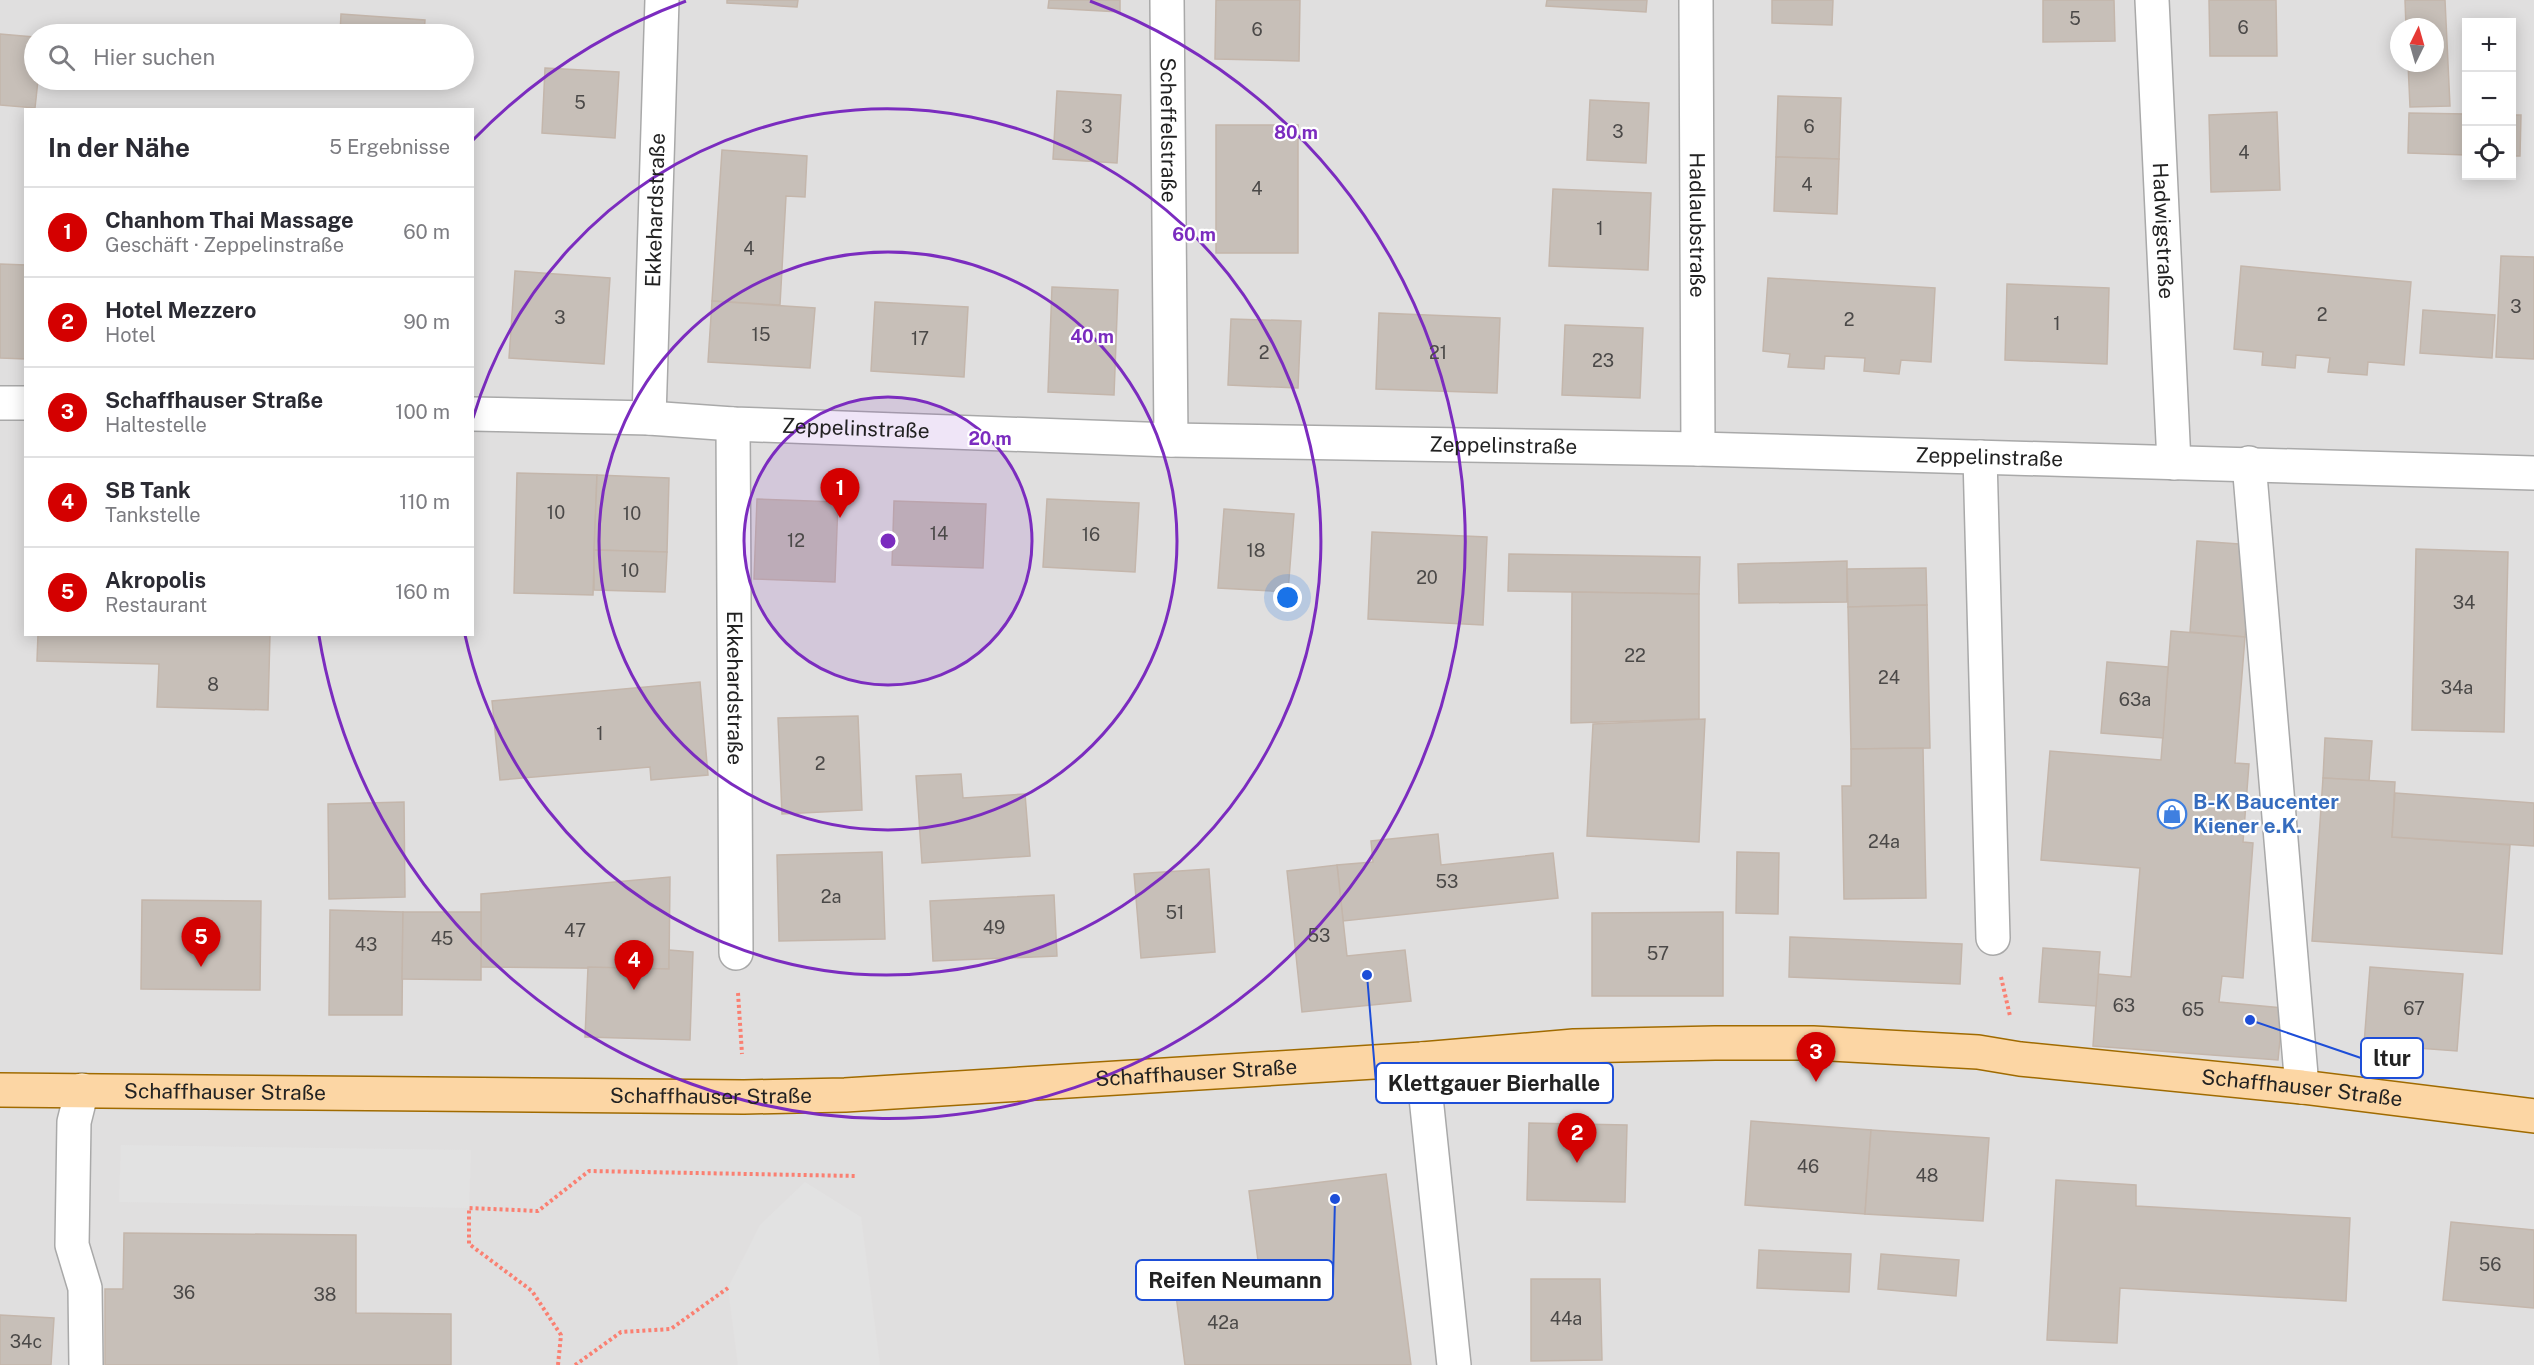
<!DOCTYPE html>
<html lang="de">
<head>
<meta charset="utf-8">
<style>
	:root { --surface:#fff; --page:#f7f7f7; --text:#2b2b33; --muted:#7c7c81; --line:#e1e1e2; --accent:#d40000 }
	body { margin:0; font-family:"Public Sans",sans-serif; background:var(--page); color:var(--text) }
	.controls { position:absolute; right:18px; top:18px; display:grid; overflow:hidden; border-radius:0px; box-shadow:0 3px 15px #0003 }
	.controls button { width:54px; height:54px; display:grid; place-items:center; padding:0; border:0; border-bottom:2px solid var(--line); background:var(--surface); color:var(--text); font:30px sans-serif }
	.compass { position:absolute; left:2390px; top:18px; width:54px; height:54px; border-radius:50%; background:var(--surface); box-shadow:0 3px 15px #0003; rotate:5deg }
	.you { position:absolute; left:1288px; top:598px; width:21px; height:21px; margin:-15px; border:4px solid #fff; border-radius:50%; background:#1a73e8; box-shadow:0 0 0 9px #1a73e833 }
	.badge { display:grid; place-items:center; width:39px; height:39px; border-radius:50%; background:var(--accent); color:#fff; font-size:20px; font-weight:700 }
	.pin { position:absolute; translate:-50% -50px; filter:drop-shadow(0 2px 3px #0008) }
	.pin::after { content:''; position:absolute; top:32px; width:21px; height:18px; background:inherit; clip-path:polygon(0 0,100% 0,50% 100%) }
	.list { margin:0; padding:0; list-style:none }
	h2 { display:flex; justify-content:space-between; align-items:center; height:78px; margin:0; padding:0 24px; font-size:26px }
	h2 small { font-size:20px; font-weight:400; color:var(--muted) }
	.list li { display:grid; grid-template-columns:39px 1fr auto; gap:18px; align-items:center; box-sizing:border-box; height:90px; padding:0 24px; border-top:2px solid var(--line) }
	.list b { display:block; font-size:22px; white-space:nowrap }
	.list p { margin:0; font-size:20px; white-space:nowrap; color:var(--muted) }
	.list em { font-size:20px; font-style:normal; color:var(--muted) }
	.icon { flex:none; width:33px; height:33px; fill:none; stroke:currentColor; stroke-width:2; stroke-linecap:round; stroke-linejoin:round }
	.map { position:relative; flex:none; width:2534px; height:1365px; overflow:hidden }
	.search { position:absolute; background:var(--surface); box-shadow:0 3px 15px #0003; left:24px; top:24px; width:450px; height:66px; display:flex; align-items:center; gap:15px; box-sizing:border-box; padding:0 21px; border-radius:33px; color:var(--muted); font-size:22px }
	.panel { position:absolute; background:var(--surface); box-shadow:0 3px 15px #0003; left:24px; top:108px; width:450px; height:528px; border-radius:0px }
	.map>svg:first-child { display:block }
	.residential { fill:#e0dfdf; fill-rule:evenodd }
	.parking { fill:#e2e2e2 }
	.building { fill:#c7bfb8; stroke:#c4b6ab; stroke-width:1.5 }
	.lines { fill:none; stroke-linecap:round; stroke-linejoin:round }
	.minor-casing { stroke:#a9a9a9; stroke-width:36 }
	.major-casing { stroke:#a06b00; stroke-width:36 }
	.path { stroke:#fa8072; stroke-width:4; stroke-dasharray:3 3; stroke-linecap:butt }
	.minor { stroke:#fff; stroke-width:33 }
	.major { stroke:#fcd6a4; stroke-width:33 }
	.ring { fill:none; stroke:#7b2cbf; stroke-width:3 }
	.labels { text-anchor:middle; stroke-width:4.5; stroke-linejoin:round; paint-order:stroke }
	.number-label { font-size:18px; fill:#4b4948 }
	.street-label { font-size:21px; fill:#222; stroke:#fff }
	.shop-label { font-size:21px; font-weight:bold; fill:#366cbe; stroke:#fff; text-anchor:start }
	.centre { fill:#7b2cbf; stroke:#fff; stroke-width:3 }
	.ring-label { font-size:18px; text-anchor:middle; font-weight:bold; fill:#7b2cbf; stroke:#fff; stroke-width:4.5; stroke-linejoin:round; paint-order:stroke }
	.leader { fill:none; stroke:#1d4ed8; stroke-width:2 }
	.callout-dot { fill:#1d4ed8; stroke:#fff; stroke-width:2 }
	.callout { fill:#fff; stroke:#1d4ed8; stroke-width:2 }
	.callout-label { font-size:22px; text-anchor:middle; font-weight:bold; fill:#222 }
</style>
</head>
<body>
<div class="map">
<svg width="2534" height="1365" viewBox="0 0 2534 1365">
	<rect width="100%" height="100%" fill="#f2efe9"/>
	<path class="residential" d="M0,0H2534V1365H0ZM2466,22H2512V176H2466ZM2399,27H2435V63H2399ZM34,34H464V80H34ZM26,110H472V634H26Z"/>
	<g class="parking">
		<polygon points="121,1145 471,1150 469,1208 119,1202"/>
		<polygon points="805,1182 861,1217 880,1365 738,1365 728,1288 760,1225"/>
	</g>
	<g class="building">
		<polygon points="727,0 798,0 797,7 727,3"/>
		<polygon points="1049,0 1120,0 1120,12 1048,8"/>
		<polygon points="1216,0 1300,0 1299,61 1215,59"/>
		<polygon points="1547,0 1647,0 1646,12 1546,6"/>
		<polygon points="1772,0 1833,0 1832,25 1772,23"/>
		<polygon points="2043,0 2114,0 2115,41 2043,42"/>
		<polygon points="2209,0 2276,0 2277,56 2210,56"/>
		<polygon points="2405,0 2445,0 2450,106 2410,107 2408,63 2435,63 2435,27 2406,27"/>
		<polygon points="341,14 425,20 424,34 340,34"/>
		<polygon points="0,34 34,37 34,80 38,80 35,108 0,105"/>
		<polygon points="545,68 619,72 615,138 542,133"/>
		<polygon points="336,80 420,80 420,89 336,82"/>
		<polygon points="1057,91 1121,95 1117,163 1053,159"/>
		<polygon points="1778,96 1841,98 1839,159 1776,157"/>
		<polygon points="1590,100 1649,103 1646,163 1587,160"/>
		<polygon points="2277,112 2280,190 2211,192 2209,115"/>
		<polygon points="2409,113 2466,114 2466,155 2408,153"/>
		<polygon points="2512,115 2521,115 2520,156 2512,156"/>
		<rect x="1216" y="125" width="82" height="128"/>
		<polygon points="722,150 807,156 805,197 786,196 780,305 712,301"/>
		<polygon points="1776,157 1839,159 1837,214 1774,211"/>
		<polygon points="1553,189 1651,193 1648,270 1549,266"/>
		<polygon points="2501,256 2534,257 2534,359 2496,357"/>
		<polygon points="0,264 26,265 26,359 0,358"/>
		<polygon points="2241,266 2411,282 2404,365 2368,362 2367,375 2328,372 2330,358 2296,355 2295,368 2262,365 2263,352 2234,349"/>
		<polygon points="515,271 610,278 604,364 509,358"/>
		<polygon points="1768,278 1935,288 1931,362 1901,360 1899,374 1864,371 1865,358 1825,356 1824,369 1788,367 1790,354 1763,351"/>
		<polygon points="2007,284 2109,288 2107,364 2005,360"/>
		<polygon points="1052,287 1118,290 1114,395 1048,392"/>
		<polygon points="712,301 815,308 810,368 708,362"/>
		<polygon points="875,302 968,307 964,377 871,371"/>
		<polygon points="2423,310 2495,315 2492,358 2420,353"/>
		<polygon points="1379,313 1500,318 1497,393 1376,389"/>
		<polygon points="1231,319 1301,321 1298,388 1228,385"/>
		<polygon points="1565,325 1643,328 1640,398 1562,395"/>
		<polygon points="517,473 597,475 593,595 514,593"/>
		<polygon points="597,475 669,478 667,552 594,550"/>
		<polygon points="757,499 838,502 835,582 754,579"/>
		<polygon points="1047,499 1139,503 1135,572 1043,567"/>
		<polygon points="894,501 986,504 983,568 892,565"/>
		<polygon points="1224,509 1294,514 1288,592 1218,588"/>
		<polygon points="1372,532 1487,537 1483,625 1368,619"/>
		<polygon points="2197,541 2253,545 2245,637 2190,632"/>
		<polygon points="2416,549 2508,552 2504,732 2412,730"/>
		<polygon points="594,550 667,552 665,592 594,590"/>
		<polygon points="1509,554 1700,557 1699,594 1508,591"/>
		<polygon points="1847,561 1847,602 1739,603 1738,564"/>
		<polygon points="1926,568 1927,605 1848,607 1847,569"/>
		<polygon points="1572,592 1699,594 1699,719 1571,723"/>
		<polygon points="1927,605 1930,748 1851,749 1848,607"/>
		<polygon points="2171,631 2245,637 2235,763 2249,764 2243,842 2253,843 2243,978 2222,976 2219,1002 2283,1008 2278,1060 2093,1046 2098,974 2131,977 2140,868 2041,860 2050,751 2161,760"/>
		<polygon points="38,634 270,634 268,710 157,707 159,664 37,661"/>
		<polygon points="2107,662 2168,667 2163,738 2101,733"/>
		<polygon points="700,682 708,775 651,780 650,767 500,780 492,701"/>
		<polygon points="858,716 862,810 782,814 778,718"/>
		<polygon points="1705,719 1699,842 1587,836 1593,724"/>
		<polygon points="2325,738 2372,741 2369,781 2323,778"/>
		<polygon points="1923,748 1926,898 1844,899 1842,786 1851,786 1851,749"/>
		<polygon points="961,774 963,798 1025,794 1030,856 922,863 916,776"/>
		<polygon points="2323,778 2395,782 2392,837 2510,845 2502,954 2312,941"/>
		<polygon points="2395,793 2534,803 2534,846 2392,837"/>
		<polygon points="404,802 405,897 329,899 328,804"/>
		<polygon points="1438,834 1441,865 1553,853 1558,898 1343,921 1337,865 1373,862 1371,841"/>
		<polygon points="882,852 885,939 779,941 777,855"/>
		<polygon points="1737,852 1779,853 1778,914 1736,913"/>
		<polygon points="1337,865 1347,956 1405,950 1411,1001 1302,1012 1287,871"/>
		<polygon points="1209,869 1215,952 1141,958 1134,874"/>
		<polygon points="670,877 669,969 481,967 481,894"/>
		<polygon points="1054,895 1057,956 933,961 930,901"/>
		<polygon points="142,900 261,901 260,990 141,989"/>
		<polygon points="330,910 403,912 402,1015 329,1015"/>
		<polygon points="403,912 481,912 481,980 402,979"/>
		<polygon points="1723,912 1723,996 1592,996 1592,913"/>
		<polygon points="1790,937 1962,944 1960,984 1789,977"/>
		<polygon points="2043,948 2100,952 2096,1006 2039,1002"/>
		<polygon points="669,950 693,952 690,1040 585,1037 588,967 669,969"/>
		<polygon points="2370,967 2463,974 2457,1051 2364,1044"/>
		<polygon points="1751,1121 1871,1130 1865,1214 1745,1205"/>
		<polygon points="1529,1123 1627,1125 1625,1202 1527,1200"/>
		<polygon points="1871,1130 1989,1138 1983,1221 1865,1214"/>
		<polygon points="1386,1174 1411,1365 1185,1365 1176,1295 1261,1284 1249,1191"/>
		<polygon points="2056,1180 2136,1185 2136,1206 2350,1218 2346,1301 2120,1288 2117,1343 2047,1340"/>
		<polygon points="2451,1222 2534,1230 2534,1308 2443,1300"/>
		<polygon points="124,1233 356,1235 356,1313 451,1314 451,1365 105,1365 105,1289 123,1289"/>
		<polygon points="1759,1250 1851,1254 1849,1292 1757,1288"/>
		<polygon points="1881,1254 1959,1260 1956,1296 1878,1289"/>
		<polygon points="1531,1279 1600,1279 1602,1360 1531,1361"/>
		<polygon points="0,1315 54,1318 51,1365 0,1365"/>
	</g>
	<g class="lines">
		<g class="minor-casing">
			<g id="minor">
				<path id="s1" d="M1167,0L1171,440"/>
				<path id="s2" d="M1696,0L1698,449"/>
				<path id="s3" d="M2152,0L2174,463"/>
				<polyline points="0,403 26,403"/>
				<path id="s4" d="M472,414L649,418L733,424L1171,440L1698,449L2534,473"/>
				<path id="s5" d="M649,418L662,0"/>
				<path id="s6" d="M733,424L736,953"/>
				<polyline points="1980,457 1993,938"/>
				<polyline points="2249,463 2302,1087"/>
				<polyline points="1422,1059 1454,1365"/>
				<polyline points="82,1090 74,1122 72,1245 85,1288 86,1365"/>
			</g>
		</g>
		<g class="major-casing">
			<g id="major">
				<path id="s7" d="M0,1090L744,1097L845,1095L1422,1059L1574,1046L1715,1043H1813L1978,1052L2020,1059L2302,1087L2534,1116"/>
			</g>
		</g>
		<g class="path">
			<polyline points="2001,977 2010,1016"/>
			<polyline points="738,993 742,1054"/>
			<polyline points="558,1365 561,1335 532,1291 469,1244 469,1208 538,1211 589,1171 856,1176"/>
			<polyline points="575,1365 621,1332 671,1329 728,1288"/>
		</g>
		<use href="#minor" class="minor"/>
		<use href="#major" class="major"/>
	</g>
	<circle cx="888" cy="541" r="144" fill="#7b2cbf" fill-opacity=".12"/>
	<g class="ring">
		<circle cx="888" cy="541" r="144"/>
		<circle cx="888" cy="541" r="289"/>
		<path d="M473 418A433 433 0 1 1 465 635"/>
		<path d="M473 140A577 577 0 0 1 686 1M1090 1A577 577 0 1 1 319 636"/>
	</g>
	<defs>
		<g id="shop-ring" transform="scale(1.5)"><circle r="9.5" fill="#fff" stroke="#3f7fe0" stroke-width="1.5"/><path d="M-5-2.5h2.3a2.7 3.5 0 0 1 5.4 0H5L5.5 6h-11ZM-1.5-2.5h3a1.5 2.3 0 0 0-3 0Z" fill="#3f7fe0"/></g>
	</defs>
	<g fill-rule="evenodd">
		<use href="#shop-ring" x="2172" y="814"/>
	</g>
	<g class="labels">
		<g class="number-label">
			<text x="2075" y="25">5</text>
			<text x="2243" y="34">6</text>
			<text x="1257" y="36">6</text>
			<text x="580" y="109">5</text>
			<text x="1087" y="133">3</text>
			<text x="1809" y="133">6</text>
			<text x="1618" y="138">3</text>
			<text x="2244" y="159">4</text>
			<text x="1807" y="191">4</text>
			<text x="1257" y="195">4</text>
			<text x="1600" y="235">1</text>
			<text x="749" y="255">4</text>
			<text x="2516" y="313">3</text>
			<text x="2322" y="321">2</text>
			<text x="560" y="324">3</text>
			<text x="1849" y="326">2</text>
			<text x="2057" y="330">1</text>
			<text x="761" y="341">15</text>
			<text x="920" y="345">17</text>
			<text x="1264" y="359">2</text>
			<text x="1438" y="359">21</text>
			<text x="1603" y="367">23</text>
			<text x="556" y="519">10</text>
			<text x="632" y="520">10</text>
			<text x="939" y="540">14</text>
			<text x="1091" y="541">16</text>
			<text x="796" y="547">12</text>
			<text x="1256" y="557">18</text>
			<text x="630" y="577">10</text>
			<text x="1427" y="584">20</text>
			<text x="2464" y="609">34</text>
			<text x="1635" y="662">22</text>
			<text x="1889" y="684">24</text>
			<text x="213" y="691">8</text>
			<text x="2457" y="694">34a</text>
			<text x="2135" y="706">63a</text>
			<text x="600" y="740">1</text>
			<text x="820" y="770">2</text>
			<text x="1884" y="848">24a</text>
			<text x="1447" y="888">53</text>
			<text x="831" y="903">2a</text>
			<text x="1175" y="919">51</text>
			<text x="994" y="934">49</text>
			<text x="575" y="937">47</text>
			<text x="1319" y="942">53</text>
			<text x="442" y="945">45</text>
			<text x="366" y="951">43</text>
			<text x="1658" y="960">57</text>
			<text x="2124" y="1012">63</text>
			<text x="2414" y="1015">67</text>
			<text x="2193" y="1016">65</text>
			<text x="1808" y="1173">46</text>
			<text x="1927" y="1182">48</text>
			<text x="2490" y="1271">56</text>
			<text x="184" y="1299">36</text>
			<text x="325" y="1301">38</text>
			<text x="1566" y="1325">44a</text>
			<text x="1223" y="1329">42a</text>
			<text x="26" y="1348">34c</text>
		</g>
		<g class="street-label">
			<text dy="7" stroke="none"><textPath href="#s1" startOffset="130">Scheffelstraße</textPath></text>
			<text dy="7" stroke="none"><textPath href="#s5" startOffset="208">Ekkehardstraße</textPath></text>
			<text dy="7" stroke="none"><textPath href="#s2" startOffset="225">Hadlaubstraße</textPath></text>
			<text dy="7" stroke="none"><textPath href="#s3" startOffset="231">Hadwigstraße</textPath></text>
			<text dy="7" stroke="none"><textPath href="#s4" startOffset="384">Zeppelinstraße</textPath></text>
			<text dy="7" stroke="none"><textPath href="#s4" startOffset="1032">Zeppelinstraße</textPath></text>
			<text dy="7" stroke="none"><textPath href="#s4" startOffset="1518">Zeppelinstraße</textPath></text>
			<text dy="7" stroke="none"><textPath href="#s6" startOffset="264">Ekkehardstraße</textPath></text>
			<text dy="7" stroke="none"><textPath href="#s7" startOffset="1197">Schaffhauser Straße</textPath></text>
			<text dy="7" stroke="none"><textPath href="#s7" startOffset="2306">Schaffhauser Straße</textPath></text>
			<text dy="7" stroke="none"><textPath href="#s7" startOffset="225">Schaffhauser Straße</textPath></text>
			<text dy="7" stroke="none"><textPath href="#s7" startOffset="711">Schaffhauser Straße</textPath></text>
		</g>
		<g class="shop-label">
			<text x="2193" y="809">B-K Baucenter<tspan x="2193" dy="24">Kiener e.K.</tspan></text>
		</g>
	</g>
	<circle cx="888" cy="541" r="9" class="centre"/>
	<g class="ring-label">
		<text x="1296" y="139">80 m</text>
		<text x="1194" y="241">60 m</text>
		<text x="1092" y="343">40 m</text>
		<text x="990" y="445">20 m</text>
	</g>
	<path class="leader" d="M2250 1020L2361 1058M1367 975L1376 1083M1335 1199L1333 1280"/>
	<g class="callout-dot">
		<circle cx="2250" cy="1020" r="6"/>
		<circle cx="1367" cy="975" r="6"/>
		<circle cx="1335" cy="1199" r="6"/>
	</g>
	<g class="callout">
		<rect x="2361" y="1038" width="62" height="40" rx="6"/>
		<rect x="1376" y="1063" width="237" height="40" rx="6"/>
		<rect x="1136" y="1260" width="197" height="40" rx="6"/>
	</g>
	<g class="callout-label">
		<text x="2392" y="1066">ltur</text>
		<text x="1494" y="1091">Klettgauer Bierhalle</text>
		<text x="1235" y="1288">Reifen Neumann</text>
	</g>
</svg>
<div class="controls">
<button>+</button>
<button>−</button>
<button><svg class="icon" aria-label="locate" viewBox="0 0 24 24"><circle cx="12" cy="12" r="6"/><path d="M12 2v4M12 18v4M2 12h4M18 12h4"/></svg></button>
</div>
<svg class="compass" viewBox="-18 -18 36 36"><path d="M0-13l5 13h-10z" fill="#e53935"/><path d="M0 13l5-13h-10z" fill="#7c7c81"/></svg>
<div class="you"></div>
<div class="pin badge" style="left:840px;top:518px">1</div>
<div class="pin badge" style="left:1577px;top:1163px">2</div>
<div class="pin badge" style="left:1816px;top:1082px">3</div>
<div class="pin badge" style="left:634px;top:990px">4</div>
<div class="pin badge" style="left:201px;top:967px">5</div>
<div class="search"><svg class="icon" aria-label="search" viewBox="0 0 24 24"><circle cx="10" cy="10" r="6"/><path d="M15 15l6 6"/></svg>Hier suchen</div>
<section class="panel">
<h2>In der Nähe<small>5 Ergebnisse</small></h2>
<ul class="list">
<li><span class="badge">1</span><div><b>Chanhom Thai Massage</b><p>Geschäft · Zeppelinstraße</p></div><em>60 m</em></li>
<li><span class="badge">2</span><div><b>Hotel Mezzero</b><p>Hotel</p></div><em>90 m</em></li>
<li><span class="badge">3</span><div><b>Schaffhauser Straße</b><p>Haltestelle</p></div><em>100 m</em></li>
<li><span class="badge">4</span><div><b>SB Tank</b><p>Tankstelle</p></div><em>110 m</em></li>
<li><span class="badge">5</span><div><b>Akropolis</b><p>Restaurant</p></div><em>160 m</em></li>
</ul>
</section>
</div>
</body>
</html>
